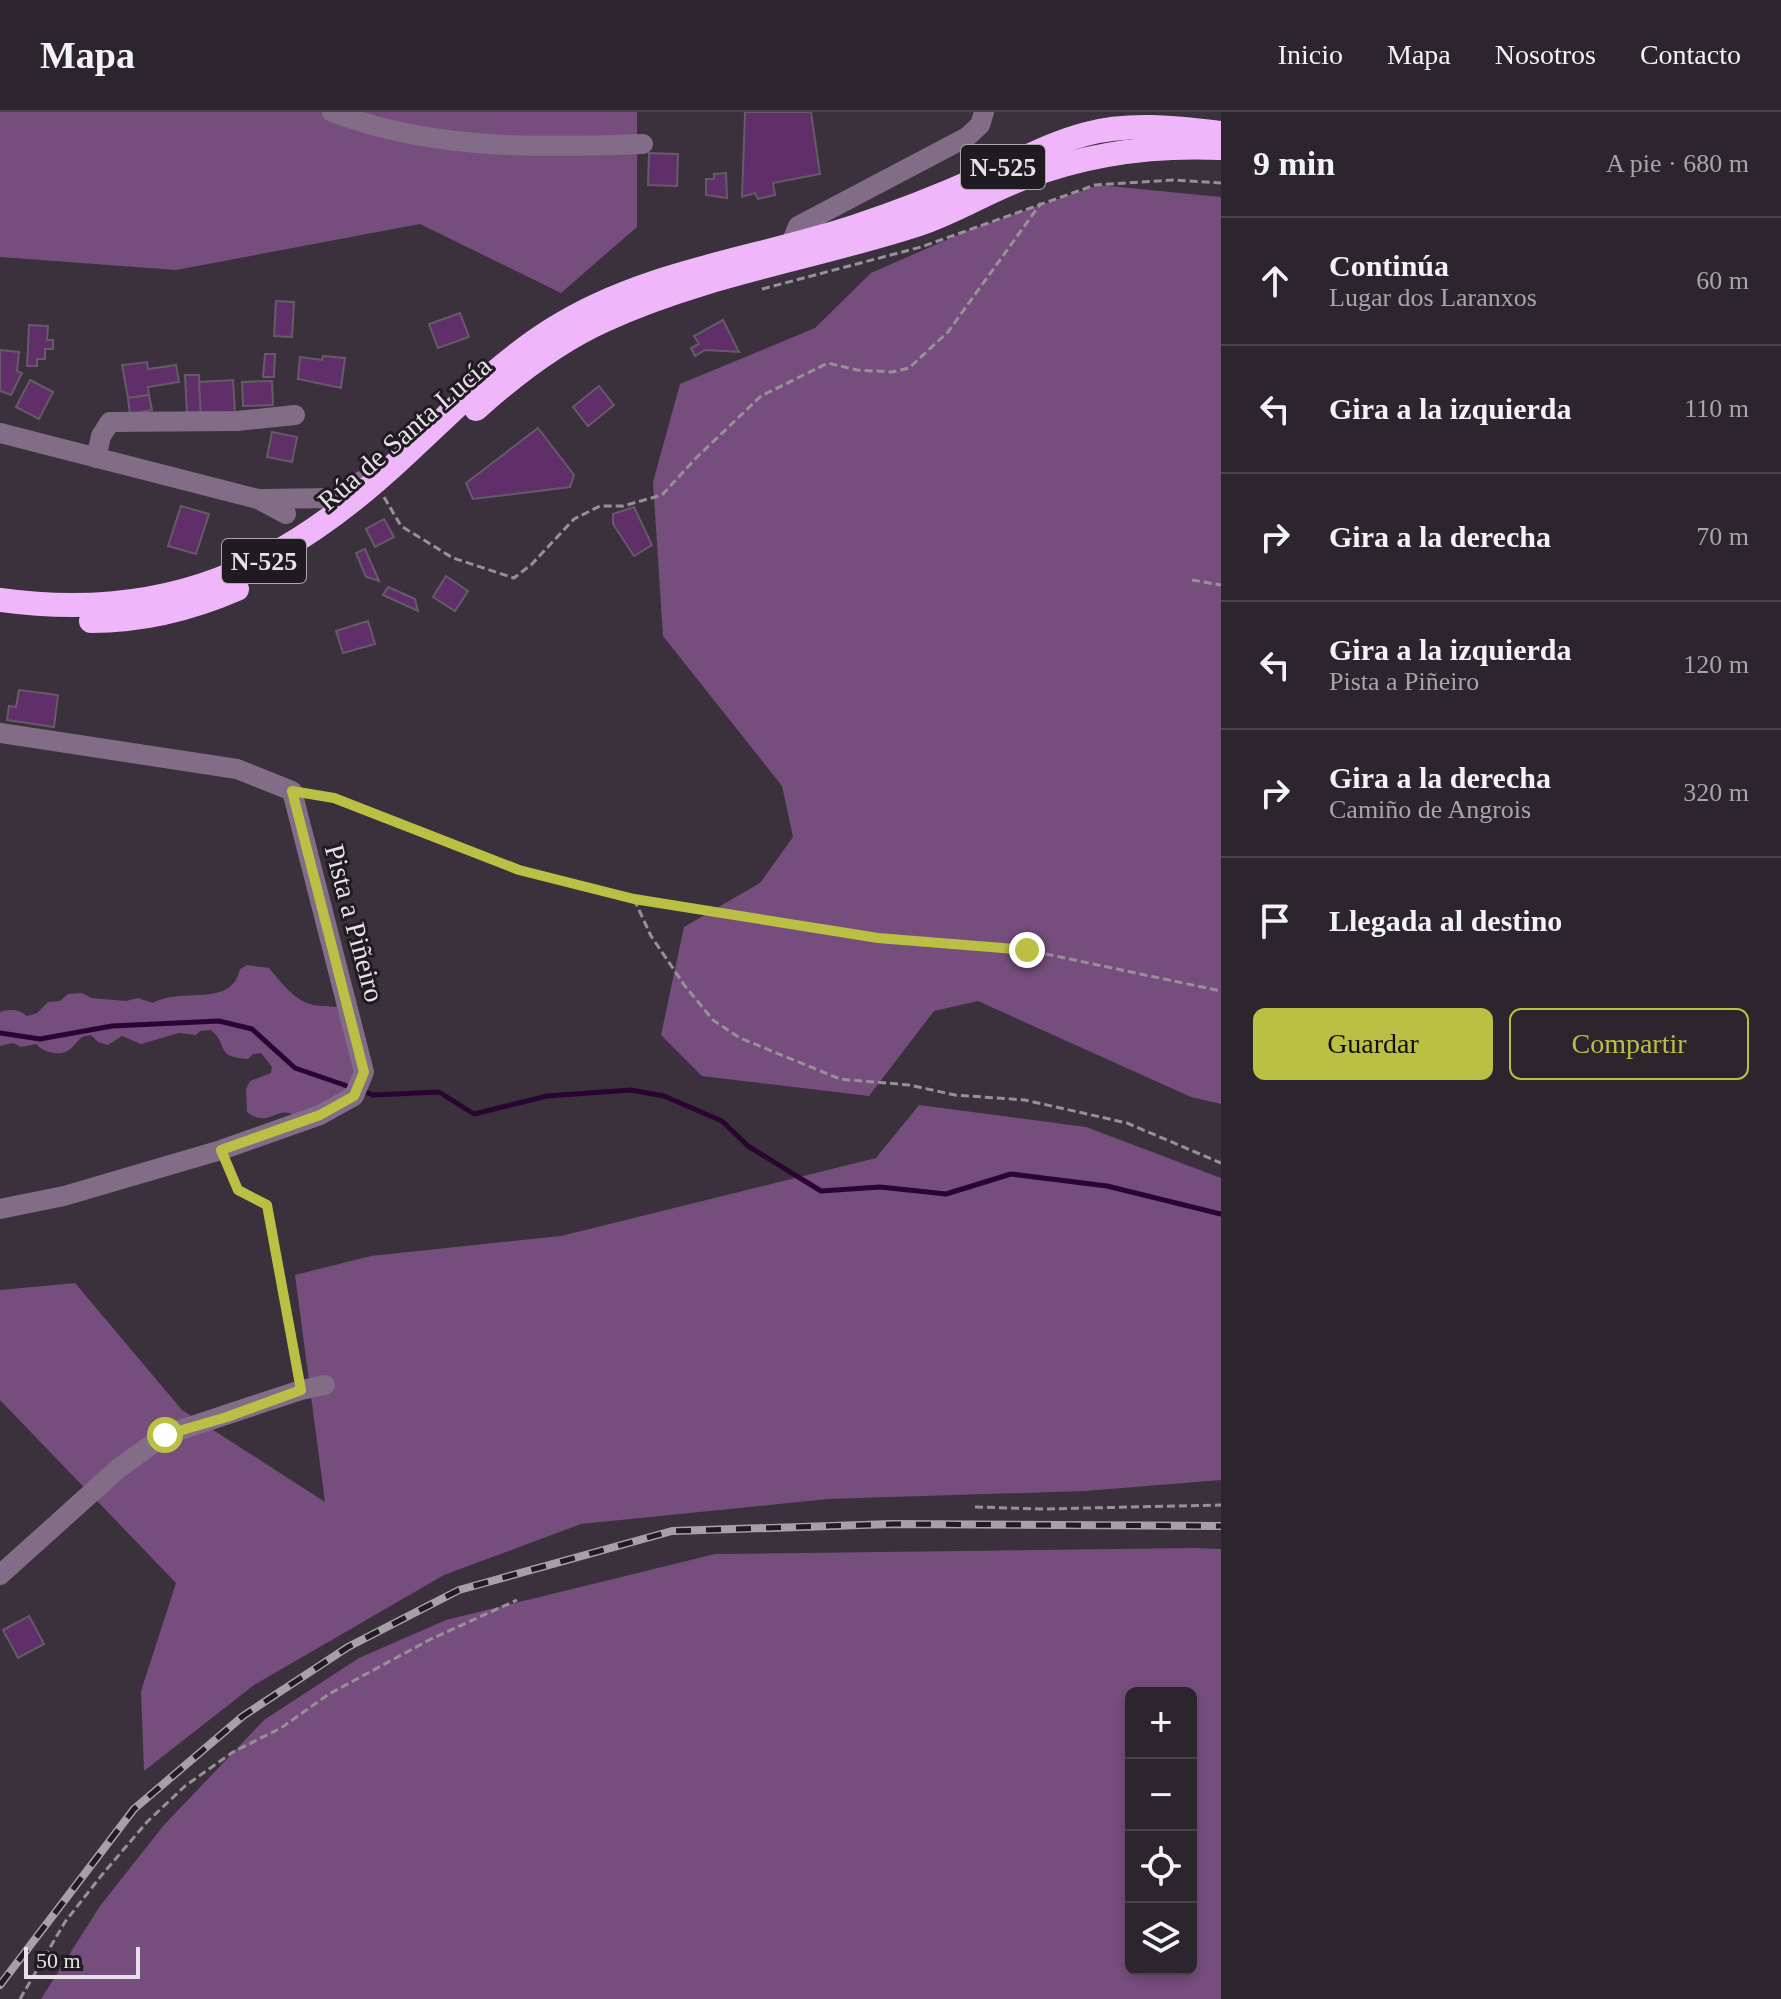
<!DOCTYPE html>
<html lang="es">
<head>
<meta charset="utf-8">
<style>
	:root { --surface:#2c252d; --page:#383139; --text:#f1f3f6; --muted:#a6a5aa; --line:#484249; --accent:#bbc044 }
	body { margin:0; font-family:"Times New Roman",serif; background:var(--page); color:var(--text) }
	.controls { position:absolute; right:24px; bottom:24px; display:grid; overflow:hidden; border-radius:12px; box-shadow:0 4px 12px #0003 }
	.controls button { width:72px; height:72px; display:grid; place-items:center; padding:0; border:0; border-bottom:2px solid var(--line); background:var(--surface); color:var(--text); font:40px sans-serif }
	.scale { position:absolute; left:24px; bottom:20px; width:116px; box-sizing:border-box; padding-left:8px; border:4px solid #e7e1e8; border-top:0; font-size:22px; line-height:28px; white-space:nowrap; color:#e7e1e8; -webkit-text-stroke:6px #1f1b20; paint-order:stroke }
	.stop { position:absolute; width:24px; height:24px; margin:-18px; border:6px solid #bbc044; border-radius:50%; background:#fff }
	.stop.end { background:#bbc044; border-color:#fff; box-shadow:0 2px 8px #0008 }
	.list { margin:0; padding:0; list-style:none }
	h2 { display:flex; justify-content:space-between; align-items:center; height:104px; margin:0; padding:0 32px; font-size:34px }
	h2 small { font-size:26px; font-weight:400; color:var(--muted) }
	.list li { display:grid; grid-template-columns:52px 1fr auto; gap:24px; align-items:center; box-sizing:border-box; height:128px; padding:0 32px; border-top:2px solid var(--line) }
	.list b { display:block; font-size:30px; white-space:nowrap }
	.list p { margin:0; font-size:26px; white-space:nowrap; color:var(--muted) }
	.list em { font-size:26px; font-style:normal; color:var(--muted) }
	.actions { display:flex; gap:16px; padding:24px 32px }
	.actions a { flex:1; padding:18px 0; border:2px solid var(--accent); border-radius:12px; text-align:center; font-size:28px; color:var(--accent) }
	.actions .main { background:var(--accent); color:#111 }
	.icon { flex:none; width:44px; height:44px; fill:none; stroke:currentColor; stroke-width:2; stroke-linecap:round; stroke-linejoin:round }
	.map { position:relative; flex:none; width:1221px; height:1887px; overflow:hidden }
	header { display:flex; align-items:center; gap:48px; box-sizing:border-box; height:112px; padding:0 40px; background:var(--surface); border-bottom:2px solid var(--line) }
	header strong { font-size:38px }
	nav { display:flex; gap:44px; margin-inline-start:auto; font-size:28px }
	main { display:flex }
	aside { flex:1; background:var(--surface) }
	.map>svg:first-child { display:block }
	.green { fill:#764e7d; fill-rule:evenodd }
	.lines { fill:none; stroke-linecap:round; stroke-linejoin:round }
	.stream { stroke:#2a0531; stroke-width:5 }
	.building { fill:#602e69; stroke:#655b67; stroke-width:2 }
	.path { stroke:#979099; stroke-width:3; stroke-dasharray:8 4; stroke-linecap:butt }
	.minor { stroke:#836c87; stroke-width:20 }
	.highway { stroke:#f0b6fa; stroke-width:24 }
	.rail-casing { stroke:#a7a0a9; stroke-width:8 }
	.rail { stroke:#1f1b20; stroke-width:5; stroke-dasharray:15; stroke-linecap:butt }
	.route { stroke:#bbc044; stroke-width:10 }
	.labels { text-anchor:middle; stroke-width:6; stroke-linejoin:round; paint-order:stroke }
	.shield { fill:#1f1b20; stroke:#aba6ac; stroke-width:2 }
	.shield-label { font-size:26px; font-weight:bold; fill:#e7e1e8 }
	.street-label { font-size:28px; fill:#e7e1e8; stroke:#1f1b20 }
</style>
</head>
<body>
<header>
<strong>Mapa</strong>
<nav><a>Inicio</a><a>Mapa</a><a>Nosotros</a><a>Contacto</a></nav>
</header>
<main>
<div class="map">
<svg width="1221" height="1887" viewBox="0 0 1221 1887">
	<rect width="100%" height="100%" fill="#3a313c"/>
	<g class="green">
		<polygon points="0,0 637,0 637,115 561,181 420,112 176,158 0,145"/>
		<polygon points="1099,73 1221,85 1221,992 1191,985 978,889 934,899 869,984 702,964 661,923 684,815 760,771 793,725 782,674 663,524 653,370 680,272 815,216 871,161 969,118"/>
		<path d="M247,853L269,856C285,875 299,895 325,894C333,894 334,897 342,892L359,960L351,982L297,1005C277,990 270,1018 247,1000L246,977L250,969L271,961L272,955L261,941L253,942L248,947C214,945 229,933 211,918L200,919L196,923L179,921L141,932L122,924L108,933L98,930L91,923C77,924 79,931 69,938C59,945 43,940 36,932L21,935L13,931L0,934V900C10,897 19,897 27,904L37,901L48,890L60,889L68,882L82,881L91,886L126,889L138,886L153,891C184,874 231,897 240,857Z"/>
		<polygon points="919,993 1086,1015 1221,1066 1221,1368 1085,1379 828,1387 581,1412 444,1463 254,1573 144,1659 141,1579 176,1471 0,1288 0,1178 75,1171 182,1298 325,1390 295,1163 371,1144 561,1124 876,1046"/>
		<path d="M1195,1436L1221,1437V1887H41L100,1794L164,1713L264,1608L359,1546L446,1508L715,1442ZM1131,1581H1191V1857H1131Z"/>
	</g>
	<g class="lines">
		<g class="stream">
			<polyline points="0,921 40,927 112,914 219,909 252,917 295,956 353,976"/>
			<polyline points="363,979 373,983 439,980 474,1002 547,984 631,978 664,984 722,1009 748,1034 821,1079 880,1075 946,1082 1011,1062 1107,1074 1221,1102"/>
		</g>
	</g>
	<g class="building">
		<polygon points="745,0 811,0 820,62 773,71 775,83 758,87 755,81 742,85"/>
		<polygon points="649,41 678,42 677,74 648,73"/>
		<polygon points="726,61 727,86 706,83 706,67 714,67 714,62"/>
		<polygon points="276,189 294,190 292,225 274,224"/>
		<polygon points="460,201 469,225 438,236 429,212"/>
		<polygon points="723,208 739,240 705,238 695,244 691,236 699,232 694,224"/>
		<polygon points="29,213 48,214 47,228 53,228 53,237 45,237 45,247 37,247 37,254 27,254"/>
		<polygon points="0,238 19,240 17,259 22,261 11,283 0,279"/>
		<polygon points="265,242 275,242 274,265 263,265"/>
		<polygon points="323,244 345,246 341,276 298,267 300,245 322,248"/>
		<polygon points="147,250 148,257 176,253 179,270 148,275 149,283 128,286 122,253"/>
		<polygon points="185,263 199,263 201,302 187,303"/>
		<polygon points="30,268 53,280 39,307 16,295"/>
		<polygon points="233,268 235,300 201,302 199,270"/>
		<polygon points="272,269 273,293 243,294 242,270"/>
		<polygon points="599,274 614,293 588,314 573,295"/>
		<polygon points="149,283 152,298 130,302 128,286"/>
		<polygon points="538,316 574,363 570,375 473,387 466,371"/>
		<polygon points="272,320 297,325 292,350 267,345"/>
		<polygon points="181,394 209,402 196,442 168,434"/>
		<polygon points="634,395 652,433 634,444 613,412 613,402"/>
		<polygon points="384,407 394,425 375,435 366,417"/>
		<polygon points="365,437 379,469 366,465 356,441"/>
		<polygon points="446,464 468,479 455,499 433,485"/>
		<polygon points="388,475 415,487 418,499 383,483"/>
		<polygon points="368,509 375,532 343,541 336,519"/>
		<polygon points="19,578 58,583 54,615 7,608 9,594 16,595"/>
		<polygon points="29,1504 44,1532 18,1546 3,1518"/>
	</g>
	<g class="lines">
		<g class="path">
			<polyline points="762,177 921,135 1095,73 1173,68 1221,71"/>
			<polyline points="384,385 401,414 453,446 514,466 532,452 574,407 600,394 623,394 662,383 697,345 761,284 828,251 857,258 892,260 909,256 948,220 1041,91"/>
			<polyline points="1192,468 1221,473"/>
			<polyline points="311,682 334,686 519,758 634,787 878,826 1027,838 1221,879"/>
			<polyline points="634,787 651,824 685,874 713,908 740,926 840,967 909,973 955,983 1025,988 1127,1011 1221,1051"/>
			<polyline points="227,1052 238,1078 267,1093 298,1262"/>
			<polyline points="975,1395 1043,1397 1221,1393"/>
			<polyline points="20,1887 65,1810 101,1764 147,1710 185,1674 233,1640 281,1616 329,1582 431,1527 517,1488"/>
		</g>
		<g class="minor">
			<path d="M332,0C431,38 539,36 643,32"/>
			<polyline points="791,131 798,114 967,25 980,13 984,0"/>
			<polyline points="0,321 258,387 286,402"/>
			<polyline points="96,346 101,324 110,310 237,309 295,303"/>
			<polyline points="262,387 335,386 361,369"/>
			<polyline points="0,621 237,657 292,679 364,960 354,984 320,1003 221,1038 64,1084 0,1097"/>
			<polyline points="0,1463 119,1356 165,1323 301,1278 325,1273"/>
		</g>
		<g class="highway">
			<path d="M476,297C515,262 558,229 605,208C705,162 815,146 919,112C955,100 988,79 1024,66C1086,42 1155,33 1221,36"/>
			<path d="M0,488C168,511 283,457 404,344C453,299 497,252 553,217C645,159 753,148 854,115C896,101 940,84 980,66C1016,51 1048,32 1086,22C1130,10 1177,16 1221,21"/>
			<path d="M91,509C142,509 191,497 237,477"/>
		</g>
		<g class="rail-casing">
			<polyline id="rail" points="0,1873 134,1697 243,1604 348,1535 459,1478 672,1419 892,1412 1221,1414"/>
		</g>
		<use href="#rail" class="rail"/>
	</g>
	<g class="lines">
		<polyline class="route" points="165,1323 227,1305 301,1278 267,1093 238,1078 221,1038 320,1003 354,984 364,960 292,679 334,686 519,758 634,787 878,826 1027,838"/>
	</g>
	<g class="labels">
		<g class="shield">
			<rect x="961" y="33" width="84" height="44" rx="6"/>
			<rect x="222" y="427" width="84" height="44" rx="6"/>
		</g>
		<g class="shield-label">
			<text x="1003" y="64">N-525</text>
			<text x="264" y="458">N-525</text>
		</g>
		<g class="street-label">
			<text transform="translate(404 321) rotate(-41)" y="10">Rúa de Santa Lucía</text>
			<text transform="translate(355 811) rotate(75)" y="10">Pista a Piñeiro</text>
		</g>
	</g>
</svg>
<div class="controls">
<button>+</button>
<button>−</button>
<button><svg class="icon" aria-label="locate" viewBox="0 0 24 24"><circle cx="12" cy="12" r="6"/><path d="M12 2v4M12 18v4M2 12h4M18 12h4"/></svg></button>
<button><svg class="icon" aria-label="layers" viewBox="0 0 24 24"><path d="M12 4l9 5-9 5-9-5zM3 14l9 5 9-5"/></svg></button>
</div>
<div class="scale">50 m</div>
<div class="stop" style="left:165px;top:1323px"></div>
<div class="stop end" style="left:1027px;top:838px"></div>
</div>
<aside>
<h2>9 min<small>A pie · 680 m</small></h2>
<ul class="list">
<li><svg class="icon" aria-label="ahead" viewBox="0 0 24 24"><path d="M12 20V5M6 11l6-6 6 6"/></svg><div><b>Continúa</b><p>Lugar dos Laranxos</p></div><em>60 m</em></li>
<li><svg class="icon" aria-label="left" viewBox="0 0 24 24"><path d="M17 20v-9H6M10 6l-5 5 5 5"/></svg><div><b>Gira a la izquierda</b></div><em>110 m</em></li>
<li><svg class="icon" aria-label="right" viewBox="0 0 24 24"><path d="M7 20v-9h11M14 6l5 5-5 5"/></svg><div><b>Gira a la derecha</b></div><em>70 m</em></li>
<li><svg class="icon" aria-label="left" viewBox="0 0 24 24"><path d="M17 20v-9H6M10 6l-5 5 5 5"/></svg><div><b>Gira a la izquierda</b><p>Pista a Piñeiro</p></div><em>120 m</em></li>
<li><svg class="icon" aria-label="right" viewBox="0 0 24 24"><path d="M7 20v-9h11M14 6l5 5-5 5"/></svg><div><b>Gira a la derecha</b><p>Camiño de Angrois</p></div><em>320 m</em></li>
<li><svg class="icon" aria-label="arrive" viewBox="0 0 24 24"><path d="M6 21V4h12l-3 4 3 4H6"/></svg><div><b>Llegada al destino</b></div></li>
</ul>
<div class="actions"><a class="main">Guardar</a><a>Compartir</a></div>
</aside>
</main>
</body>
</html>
